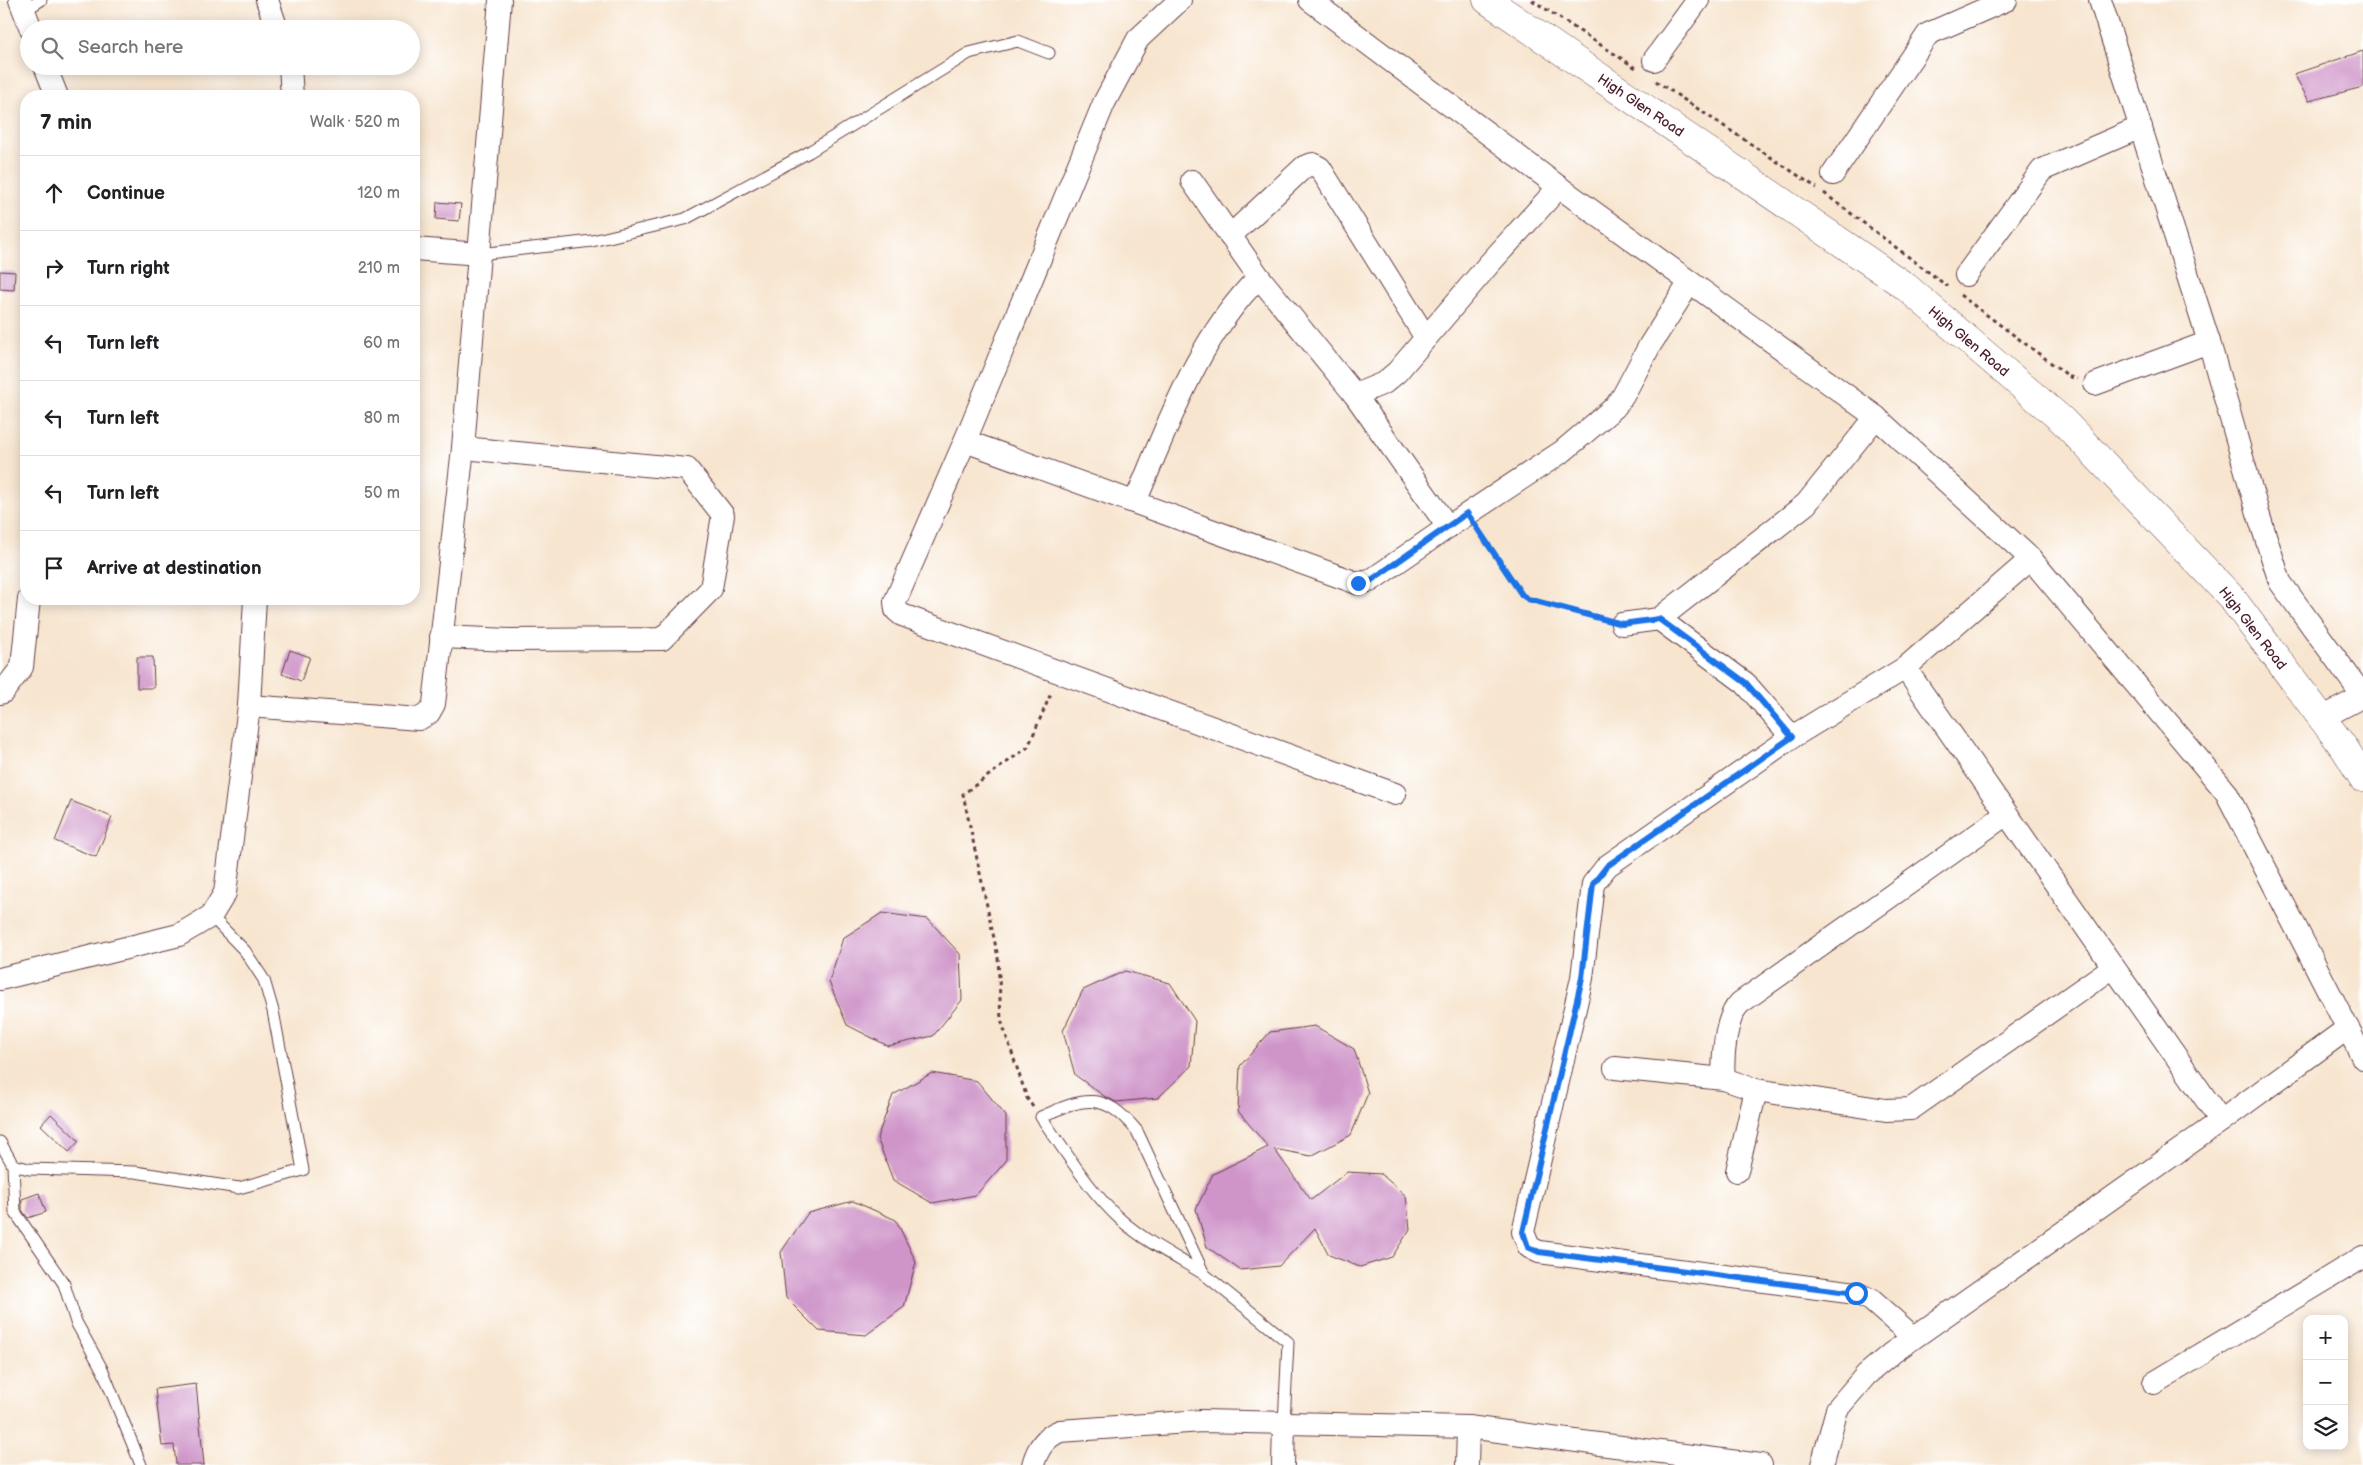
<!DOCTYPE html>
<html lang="en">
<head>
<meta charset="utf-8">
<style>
	:root { --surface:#fff; --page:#f6f6f6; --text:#202124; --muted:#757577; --line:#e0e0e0 }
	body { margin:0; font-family:"Balsamiq Sans",sans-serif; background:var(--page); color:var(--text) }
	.controls { position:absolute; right:15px; bottom:15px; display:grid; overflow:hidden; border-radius:10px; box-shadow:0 2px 12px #0003 }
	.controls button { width:45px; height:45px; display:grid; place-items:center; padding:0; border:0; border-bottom:1px solid var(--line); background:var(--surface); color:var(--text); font:25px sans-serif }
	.stop { position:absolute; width:15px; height:15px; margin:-11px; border:4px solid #1a73e8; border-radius:50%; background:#fff }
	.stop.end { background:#1a73e8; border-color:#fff; box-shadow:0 1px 5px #0008 }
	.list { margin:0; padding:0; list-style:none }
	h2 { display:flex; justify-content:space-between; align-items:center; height:65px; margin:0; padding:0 20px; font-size:21px }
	h2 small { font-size:16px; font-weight:400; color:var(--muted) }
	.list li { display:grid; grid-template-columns:32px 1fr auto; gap:15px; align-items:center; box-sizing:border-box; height:75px; padding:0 20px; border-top:1px solid var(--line) }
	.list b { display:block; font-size:19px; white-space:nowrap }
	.list em { font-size:16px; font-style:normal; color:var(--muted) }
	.icon { flex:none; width:28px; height:28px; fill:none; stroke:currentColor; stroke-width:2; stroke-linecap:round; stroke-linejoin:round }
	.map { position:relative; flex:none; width:2363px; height:1465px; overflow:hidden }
	.search { position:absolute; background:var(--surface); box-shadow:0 2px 12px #0003; left:20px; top:20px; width:400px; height:55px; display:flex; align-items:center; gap:12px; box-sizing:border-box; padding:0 18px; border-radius:28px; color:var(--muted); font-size:19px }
	.panel { position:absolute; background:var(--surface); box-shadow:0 2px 12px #0003; left:20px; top:90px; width:400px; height:515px; border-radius:20px }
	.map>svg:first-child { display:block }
	.building { fill:#cf95c9 }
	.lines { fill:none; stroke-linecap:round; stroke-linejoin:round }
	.lane-casing { stroke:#643d44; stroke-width:13 }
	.street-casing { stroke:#643d44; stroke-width:24 }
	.primary-casing { stroke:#643d44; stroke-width:29 }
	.path { stroke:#643d44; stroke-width:3; stroke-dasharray:4 4; stroke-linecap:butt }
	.lane { stroke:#fff; stroke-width:11 }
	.street { stroke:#fff; stroke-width:22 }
	.primary { stroke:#fff; stroke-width:28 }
	.route { stroke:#1a73e8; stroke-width:6 }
	.labels { text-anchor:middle; stroke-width:4; stroke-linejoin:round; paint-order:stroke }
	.street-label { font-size:14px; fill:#4a1f2b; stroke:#fff }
</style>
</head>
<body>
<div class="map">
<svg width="2363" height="1465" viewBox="0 0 2363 1465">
	<rect width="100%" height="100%" fill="#fff"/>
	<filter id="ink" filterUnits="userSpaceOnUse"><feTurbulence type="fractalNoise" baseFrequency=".02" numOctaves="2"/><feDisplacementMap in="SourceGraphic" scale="10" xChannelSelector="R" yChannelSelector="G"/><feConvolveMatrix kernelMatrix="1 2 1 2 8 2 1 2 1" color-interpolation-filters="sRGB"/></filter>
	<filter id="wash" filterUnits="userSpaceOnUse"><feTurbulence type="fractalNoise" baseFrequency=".0096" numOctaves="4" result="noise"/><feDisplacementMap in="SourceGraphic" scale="20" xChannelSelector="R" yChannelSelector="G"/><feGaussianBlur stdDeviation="1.12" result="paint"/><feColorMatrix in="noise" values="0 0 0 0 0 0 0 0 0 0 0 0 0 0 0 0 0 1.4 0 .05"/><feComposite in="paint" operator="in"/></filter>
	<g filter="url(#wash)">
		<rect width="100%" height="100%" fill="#f7e5cf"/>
		<g id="blocks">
			<g class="building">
				<polygon points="2363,51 2363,87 2309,101 2294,74"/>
				<polygon points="437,202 461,204 459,221 436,219"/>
				<polygon points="0,271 15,272 14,290 0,289"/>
				<polygon points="290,650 310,657 301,681 282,674"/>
				<polygon points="137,657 153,657 154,688 137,688"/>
				<polygon points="71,801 112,817 96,857 55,841"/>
				<polygon points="882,913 928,919 960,954 962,1000 933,1036 888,1046 847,1025 829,982 843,938"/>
				<polygon points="1125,971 1170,983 1195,1021 1191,1066 1158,1098 1116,1102 1104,1096 1075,1075 1063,1031 1083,990"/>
				<polygon points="1315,1026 1354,1049 1368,1093 1351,1135 1311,1156 1274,1149 1311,1200 1347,1172 1381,1174 1406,1196 1410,1229 1392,1257 1360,1267 1329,1255 1315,1228 1279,1266 1240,1270 1207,1247 1196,1209 1213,1174 1268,1147 1238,1111 1240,1066 1270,1032"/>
				<polygon points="932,1073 977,1081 1006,1116 1006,1161 976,1195 932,1203 893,1180 877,1138 893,1095"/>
				<polygon points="51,1114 79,1141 69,1152 41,1125"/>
				<polygon points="39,1193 46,1212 28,1218 22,1210 22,1199"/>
				<polygon points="853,1201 896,1220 916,1262 904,1307 866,1335 819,1331 786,1298 781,1252 808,1213"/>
				<polygon points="196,1384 204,1465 176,1465 174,1445 162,1446 155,1389"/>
			</g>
		</g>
	</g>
	<g filter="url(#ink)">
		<use href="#blocks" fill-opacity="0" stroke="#643d44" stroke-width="1"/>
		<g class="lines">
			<g class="lane-casing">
				<g id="lane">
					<polyline points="24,11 41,0"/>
					<polyline points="480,254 592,241 685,219 809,152 969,53 1018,41 1049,53"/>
					<polyline points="0,1142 13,1165 29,1169 135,1172 239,1188 303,1170 273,1011 264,980 245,951 211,916"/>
					<polyline points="13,1165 15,1212 64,1284 76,1322 103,1371 141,1465"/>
					<path d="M1204,1274C1176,1257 1146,1242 1121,1220C1089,1191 1066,1152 1041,1117C1084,1097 1104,1091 1137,1131L1204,1274L1288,1342L1284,1424"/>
				</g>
			</g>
			<g class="street-casing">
				<g id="street">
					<polyline points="20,0 31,29"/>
					<polyline points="267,0 277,29"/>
					<polyline points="1180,0 1138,39 1104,103 965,441 895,602 896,610 902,615 1395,794"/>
					<polyline points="1310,0 1559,187 1876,417 2031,559 2226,792 2363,1058"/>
					<polyline points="2100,0 2209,342 2258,513 2280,582 2363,696"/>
					<polyline points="1654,60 1698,0"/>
					<polyline points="45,66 57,96"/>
					<polyline points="290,66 292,96"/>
					<polyline points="1833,174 1928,34 2006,0"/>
					<polyline points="1230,236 1304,167 1313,164 1320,168 1426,338"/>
					<polyline points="414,249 480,254"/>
					<polyline points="1966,275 2042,170 2141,127"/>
					<polyline points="2095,384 2209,342"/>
					<polyline points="1355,395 1384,383 1397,372 1489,264 1559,187"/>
					<polyline points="965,441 1357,583 1370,581 1448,527 1355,395 1259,277 1192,181"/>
					<path d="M1135,502C1169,423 1197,339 1259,277"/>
					<polyline points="1448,527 1563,451 1615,407 1623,396 1650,345 1690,282"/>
					<polyline points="1659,619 1745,683 1792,737"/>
					<polyline points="1622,624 1659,619 1806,504 1876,417"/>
					<polyline points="441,637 510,640 662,639 711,589 723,515 687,469 463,448"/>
					<polyline points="1905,668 2221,1121"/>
					<polyline points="0,693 3,692 22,667 29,599"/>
					<polyline points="249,706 419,719 429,713 434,704 463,448 500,0"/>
					<polyline points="2322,718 2363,696"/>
					<path d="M2005,815L1740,1003C1725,1017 1722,1060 1724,1079L1756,1090L1886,1110L1911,1109L2112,968"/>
					<polyline points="0,979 179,935 211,916 225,893 249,706 255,599"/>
					<polyline points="1615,1068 1724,1079"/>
					<polyline points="1737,1171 1756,1090"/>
					<polyline points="1913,1337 1871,1300 1856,1293 1539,1252 1529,1247 1523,1232 1582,978 1593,884 1607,866 1792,737 1905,668 2031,559"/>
					<polyline points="2154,1383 2363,1257"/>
					<path d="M1033,1465C1037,1449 1045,1437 1060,1431L1202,1421L1468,1427L1761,1465"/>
					<polyline points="1283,1465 1284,1424"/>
					<polyline points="1467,1465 1468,1427"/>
					<polyline points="1822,1465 1837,1409 1866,1375 1892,1353 2221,1121 2348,1028"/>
				</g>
			</g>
			<g class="primary-casing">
				<polyline id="primary" points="1487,0 1905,286 2062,420 2231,597 2345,749 2363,778"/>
			</g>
			<g class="path">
				<polyline points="1532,0 1636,68"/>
				<polyline points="1656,81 1817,188"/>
				<polyline points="1824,193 1947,286"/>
				<polyline points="1960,295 2070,377 2077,379"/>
				<polyline points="1479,531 1522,595 1528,599 1602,618"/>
				<polyline points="1033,1107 1027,1098 1001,1020 998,957 963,794 1028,747 1052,691"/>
			</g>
			<use href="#lane" class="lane"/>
			<use href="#street" class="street"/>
			<use href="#primary" class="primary"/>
		</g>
	</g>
	<g class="lines" filter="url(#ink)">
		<polyline class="route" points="1358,583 1370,581 1467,513 1522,595 1528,599 1622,624 1659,619 1746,683 1792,737 1607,866 1593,884 1582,978 1523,1232 1528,1247 1539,1252 1856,1293"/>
	</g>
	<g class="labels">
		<g class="street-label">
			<text transform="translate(1641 105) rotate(34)" y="5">High Glen Road</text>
			<text transform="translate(1969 341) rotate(40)" y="5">High Glen Road</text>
			<text transform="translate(2253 628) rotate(52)" y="5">High Glen Road</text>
		</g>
	</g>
</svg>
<div class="controls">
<button>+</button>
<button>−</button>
<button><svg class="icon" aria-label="layers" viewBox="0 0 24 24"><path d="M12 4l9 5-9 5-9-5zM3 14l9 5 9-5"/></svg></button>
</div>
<div class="stop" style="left:1856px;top:1293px"></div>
<div class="stop end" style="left:1358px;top:583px"></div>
<div class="search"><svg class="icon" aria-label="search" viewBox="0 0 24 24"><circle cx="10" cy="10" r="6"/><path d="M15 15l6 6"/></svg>Search here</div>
<section class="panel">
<h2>7 min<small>Walk · 520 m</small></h2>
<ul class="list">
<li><svg class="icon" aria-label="ahead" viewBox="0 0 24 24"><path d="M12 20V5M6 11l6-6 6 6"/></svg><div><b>Continue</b></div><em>120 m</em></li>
<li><svg class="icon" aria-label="right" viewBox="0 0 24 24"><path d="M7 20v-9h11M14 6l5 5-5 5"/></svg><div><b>Turn right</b></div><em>210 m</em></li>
<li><svg class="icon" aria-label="left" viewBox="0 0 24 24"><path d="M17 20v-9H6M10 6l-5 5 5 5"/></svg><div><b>Turn left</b></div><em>60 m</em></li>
<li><svg class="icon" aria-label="left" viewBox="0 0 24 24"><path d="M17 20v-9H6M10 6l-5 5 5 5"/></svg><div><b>Turn left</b></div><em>80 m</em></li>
<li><svg class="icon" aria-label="left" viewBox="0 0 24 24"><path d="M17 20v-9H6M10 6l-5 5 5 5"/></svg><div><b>Turn left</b></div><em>50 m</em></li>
<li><svg class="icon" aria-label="arrive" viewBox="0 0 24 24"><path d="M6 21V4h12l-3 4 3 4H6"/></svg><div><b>Arrive at destination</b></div></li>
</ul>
</section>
</div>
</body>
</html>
